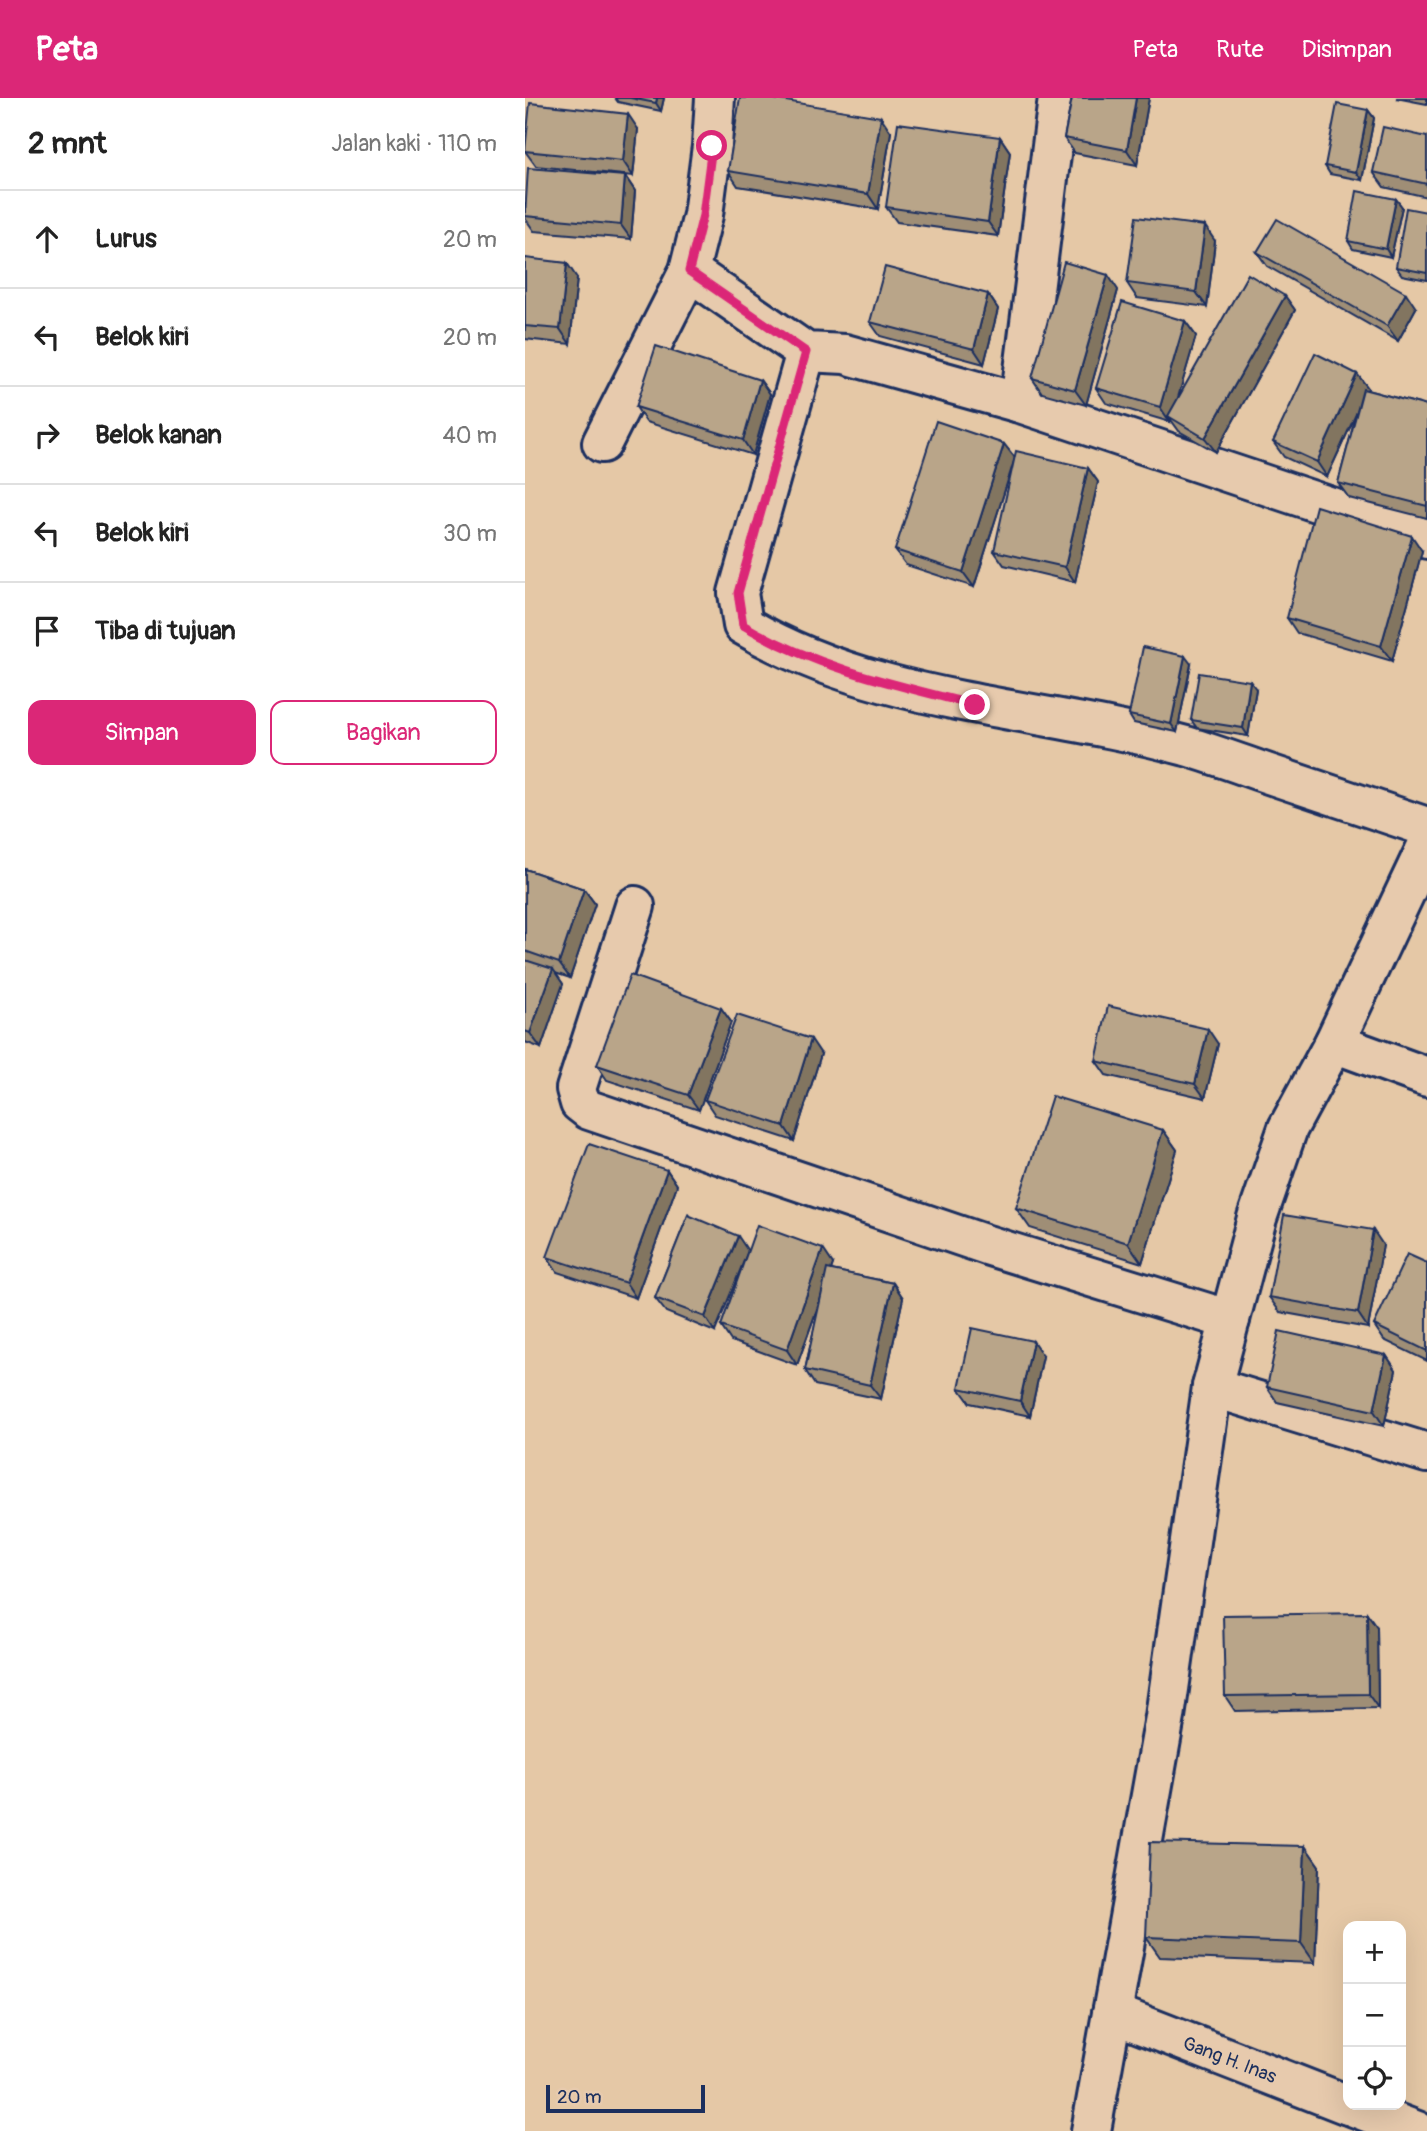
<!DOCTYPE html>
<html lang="id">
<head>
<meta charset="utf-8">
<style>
	:root { --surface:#fff; --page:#f2f2f2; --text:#222; --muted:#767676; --line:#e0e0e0; --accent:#db2777 }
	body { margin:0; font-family:Pangolin,sans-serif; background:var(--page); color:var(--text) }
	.controls { position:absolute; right:21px; bottom:21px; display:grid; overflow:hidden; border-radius:14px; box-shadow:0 7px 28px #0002 }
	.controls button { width:63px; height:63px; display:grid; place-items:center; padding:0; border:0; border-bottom:2px solid var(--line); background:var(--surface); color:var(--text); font:35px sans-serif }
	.scale { position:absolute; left:21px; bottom:18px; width:159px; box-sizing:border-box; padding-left:7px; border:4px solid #1b2f5e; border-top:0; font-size:19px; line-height:24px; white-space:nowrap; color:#1b2f5e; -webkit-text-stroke:5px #e7caad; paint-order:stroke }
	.stop { position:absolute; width:21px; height:21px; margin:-16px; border:5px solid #db2777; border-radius:50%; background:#fff }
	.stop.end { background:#db2777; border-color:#fff; box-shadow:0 2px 7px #0008 }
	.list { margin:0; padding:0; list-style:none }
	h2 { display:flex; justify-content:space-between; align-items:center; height:91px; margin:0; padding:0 28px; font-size:30px }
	h2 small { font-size:23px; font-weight:400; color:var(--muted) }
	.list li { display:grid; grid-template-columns:46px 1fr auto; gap:21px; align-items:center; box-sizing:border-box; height:98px; padding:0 28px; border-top:2px solid var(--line) }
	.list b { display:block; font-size:26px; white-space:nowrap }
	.list em { font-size:23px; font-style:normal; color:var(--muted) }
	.actions { display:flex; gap:14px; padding:21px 28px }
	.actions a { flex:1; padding:16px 0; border:2px solid var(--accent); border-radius:14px; text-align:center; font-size:24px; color:var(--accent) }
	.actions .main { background:var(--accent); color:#fff }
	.icon { flex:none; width:38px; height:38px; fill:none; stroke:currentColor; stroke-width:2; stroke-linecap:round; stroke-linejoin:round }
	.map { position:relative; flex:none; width:902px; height:2033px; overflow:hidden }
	header { display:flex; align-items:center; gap:42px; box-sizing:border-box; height:98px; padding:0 35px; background:var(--accent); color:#fff }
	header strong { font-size:33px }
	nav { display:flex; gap:38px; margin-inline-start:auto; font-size:24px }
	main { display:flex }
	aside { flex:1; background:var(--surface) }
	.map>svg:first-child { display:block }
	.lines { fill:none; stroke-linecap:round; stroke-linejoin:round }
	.minor-casing { stroke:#1b2f5e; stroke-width:44 }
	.minor { stroke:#e7caad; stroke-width:38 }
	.wall { fill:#9f8e76; stroke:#1b2f5e; stroke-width:2 }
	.shaded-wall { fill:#827460; stroke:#1b2f5e; stroke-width:2 }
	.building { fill:#b9a589; stroke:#1b2f5e; stroke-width:2 }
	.route { stroke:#db2777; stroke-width:9 }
	.labels { text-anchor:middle; stroke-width:5; stroke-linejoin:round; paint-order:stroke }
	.street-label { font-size:19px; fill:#1b2f5e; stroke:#e7caad }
</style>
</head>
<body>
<header>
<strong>Peta</strong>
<nav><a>Peta</a><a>Rute</a><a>Disimpan</a></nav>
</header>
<main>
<aside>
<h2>2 mnt<small>Jalan kaki · 110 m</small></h2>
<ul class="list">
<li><svg class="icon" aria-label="ahead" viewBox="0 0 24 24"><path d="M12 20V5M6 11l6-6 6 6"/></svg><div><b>Lurus</b></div><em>20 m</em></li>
<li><svg class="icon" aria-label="left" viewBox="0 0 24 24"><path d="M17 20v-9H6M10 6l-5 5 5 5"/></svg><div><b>Belok kiri</b></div><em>20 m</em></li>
<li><svg class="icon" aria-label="right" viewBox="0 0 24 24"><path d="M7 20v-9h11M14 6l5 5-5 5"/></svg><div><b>Belok kanan</b></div><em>40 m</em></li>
<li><svg class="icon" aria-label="left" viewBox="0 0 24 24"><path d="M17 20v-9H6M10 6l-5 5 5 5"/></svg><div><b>Belok kiri</b></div><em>30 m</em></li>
<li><svg class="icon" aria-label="arrive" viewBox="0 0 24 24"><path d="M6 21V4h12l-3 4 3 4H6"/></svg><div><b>Tiba di tujuan</b></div></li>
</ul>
<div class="actions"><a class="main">Simpan</a><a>Bagikan</a></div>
</aside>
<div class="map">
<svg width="902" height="2033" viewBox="0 0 902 2033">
	<rect width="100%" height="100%" fill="#e5c8a6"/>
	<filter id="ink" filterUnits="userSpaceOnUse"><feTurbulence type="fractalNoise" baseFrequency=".0143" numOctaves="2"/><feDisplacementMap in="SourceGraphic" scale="14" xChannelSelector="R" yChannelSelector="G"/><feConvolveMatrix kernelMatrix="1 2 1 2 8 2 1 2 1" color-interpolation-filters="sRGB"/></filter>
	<g filter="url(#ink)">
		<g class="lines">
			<g class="minor-casing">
				<g id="minor">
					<polyline points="164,173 281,254 320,256 495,305 902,441"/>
					<path d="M281,254L213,495L218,527C352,607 514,608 661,648C688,656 715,666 741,675C795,693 848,711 902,729"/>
					<polyline points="495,305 533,0"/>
					<polyline points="77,345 164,173 178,117 187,48 190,0"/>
					<polyline points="110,808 51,991 55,1005 64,1012 462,1147 705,1222"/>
					<polyline points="809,945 902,979"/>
					<polyline points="687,1289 902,1355"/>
					<polyline points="587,1915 823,2007"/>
					<polyline points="824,2007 892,2033"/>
					<polyline points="566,2033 640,1619 687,1289 732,1120 763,1030 809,945 902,748"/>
				</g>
			</g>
			<use href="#minor" class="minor"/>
		</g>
		<g class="wall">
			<polygon points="90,0 139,0 136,13 93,4"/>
			<polygon points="547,0 624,0 612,67 550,55 539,40"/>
			<polygon points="871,0 902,0 902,6"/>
			<polygon points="843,12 849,20 837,82 805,76 800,68"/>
			<polygon points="113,31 108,78 11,68 0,53"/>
			<polygon points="366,34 353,111 213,88 203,73"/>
			<polygon points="475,39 485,54 473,138 372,124 361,109"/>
			<polygon points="902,39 902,99 859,89 848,74"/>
			<polygon points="100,78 110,93 106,141 9,133 0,120 0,105"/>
			<polygon points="871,101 877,109 866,159 828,151 823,143"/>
			<polygon points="902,114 902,182 877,177 871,169"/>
			<polygon points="690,143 682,209 612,200 602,185"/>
			<polygon points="732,154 891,210 873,243 742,168"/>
			<polygon points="0,160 52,180 45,246 0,241"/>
			<polygon points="593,192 561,307 517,295 507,280"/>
			<polygon points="463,196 473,211 459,266 355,238 345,224"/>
			<polygon points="760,198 770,212 691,354 654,333 646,322 645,324 581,305 571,290 660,223 671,238 651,305"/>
			<polygon points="832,276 843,290 842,292 902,308 902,420 824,400 813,385 832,314 802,379 759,359 748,344"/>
			<polygon points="235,282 245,296 228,357 121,324 111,309"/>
			<polygon points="479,346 490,360 449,489 381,467 370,452"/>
			<polygon points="563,370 573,384 550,484 479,467 469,453"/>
			<polygon points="897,453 867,563 772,535 762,520"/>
			<polygon points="666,566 652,634 609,625 604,617"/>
			<polygon points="731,591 723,638 672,630 666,622"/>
			<polygon points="0,771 59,791 70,806 45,880 30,875 38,886 16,950 0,944"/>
			<polygon points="196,910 206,924 174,1012 82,982 72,967"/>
			<polygon points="693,946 680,1000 581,977 571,963"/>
			<polygon points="296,956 269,1043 190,1017 180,1002"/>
			<polygon points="638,1032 652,1052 617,1165 505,1130 491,1110"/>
			<polygon points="142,1072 152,1087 111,1200 32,1174 22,1159"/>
			<polygon points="163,1117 190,1234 141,1214 130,1200"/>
			<polygon points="858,1147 843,1230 755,1214 744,1199"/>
			<polygon points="902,1165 902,1263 859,1242 849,1227"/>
			<polygon points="308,1166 306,1172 368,1185 378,1200 356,1301 290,1287 280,1272 295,1203 272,1267 206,1243 196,1228"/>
			<polygon points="861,1257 871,1272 859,1328 752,1304 742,1289"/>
			<polygon points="518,1258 505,1318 445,1305 434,1290"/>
			<polygon points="852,1529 853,1610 710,1613 700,1598"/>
			<polygon points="780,1748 794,1768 790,1865 635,1859 621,1839"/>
		</g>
		<g class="shaded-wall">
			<polygon points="132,0 139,0 136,13 131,5"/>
			<polygon points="611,0 624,0 612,67 602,52"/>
			<polygon points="843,12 849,20 837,82 831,74"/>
			<polygon points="103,16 113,31 108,78 98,63"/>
			<polygon points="356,19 366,34 353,111 343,96"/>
			<polygon points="475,39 485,54 473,138 463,124"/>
			<polygon points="100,78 110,93 106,141 96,127"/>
			<polygon points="871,101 877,109 866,159 861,151"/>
			<polygon points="680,128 690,143 682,209 671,194"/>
			<polygon points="42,165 52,180 45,246 35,231"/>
			<polygon points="583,177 593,192 561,307 550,292"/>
			<polygon points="881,195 891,210 873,243 862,228"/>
			<polygon points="463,196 473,211 459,266 449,251"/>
			<polygon points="760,198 770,212 691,354 680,340"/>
			<polygon points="660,223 671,238 647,320 643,318 646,322 645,324 635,309"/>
			<polygon points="832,276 843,290 802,379 792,364"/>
			<polygon points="235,282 245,296 228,357 218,342"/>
			<polygon points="479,346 490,360 449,489 438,474"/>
			<polygon points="563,370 573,384 550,484 540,469"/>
			<polygon points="887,438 897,453 867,563 856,548"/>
			<polygon points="660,558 666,566 652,634 646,626"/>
			<polygon points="725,583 731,591 723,638 718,630"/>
			<polygon points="59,791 70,806 45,880 34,865"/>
			<polygon points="28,871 38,886 16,950 5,935"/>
			<polygon points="196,910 206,924 174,1012 163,997"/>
			<polygon points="683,931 693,946 680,1000 670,986"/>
			<polygon points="286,941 296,956 269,1043 259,1028"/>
			<polygon points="638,1032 652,1052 617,1165 603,1145"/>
			<polygon points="142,1072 152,1087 111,1200 101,1185"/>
			<polygon points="848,1132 858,1147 843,1230 833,1215"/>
			<polygon points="213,1138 223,1153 190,1234 180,1219"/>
			<polygon points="298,1151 308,1166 272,1267 262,1252"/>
			<polygon points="368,1185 378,1200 356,1301 345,1287"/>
			<polygon points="508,1243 518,1258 505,1318 495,1303"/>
			<polygon points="861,1257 871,1272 859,1328 849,1313"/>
			<polygon points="842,1515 852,1529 853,1610 843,1596"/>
			<polygon points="780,1748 794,1768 790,1865 776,1845"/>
		</g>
		<g class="building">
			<polygon points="105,0 132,0 131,5"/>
			<polygon points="215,0 243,0 356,19 343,96 203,73"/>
			<polygon points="547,0 611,0 602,52 539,40"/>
			<polygon points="5,5 103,16 98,63 0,53"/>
			<polygon points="812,6 843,12 831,74 800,68"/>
			<polygon points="373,25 475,39 463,124 361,109"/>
			<polygon points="858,29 902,39 902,86 848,74"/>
			<polygon points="3,70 100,78 96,127 0,118"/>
			<polygon points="832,93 871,101 861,151 823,143"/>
			<polygon points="881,110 902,114 902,175 871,169"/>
			<polygon points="611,119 680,128 671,194 602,185"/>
			<polygon points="752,121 881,195 862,228 732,154"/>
			<polygon points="0,160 42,165 35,231 0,228"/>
			<polygon points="539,164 583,177 550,292 507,280"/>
			<polygon points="360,169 463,196 449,251 345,224"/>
			<polygon points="723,176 760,198 680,340 643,318"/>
			<polygon points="597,204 660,223 635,309 571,290"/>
			<polygon points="131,248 235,282 218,342 111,309"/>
			<polygon points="790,255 832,276 792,364 748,344"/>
			<polygon points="838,291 902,308 902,408 813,385"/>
			<polygon points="411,323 479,346 438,474 370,452"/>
			<polygon points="491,353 563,370 540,469 469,453"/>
			<polygon points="791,408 887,438 856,548 762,520"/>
			<polygon points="618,549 660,558 646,626 604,617"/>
			<polygon points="674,575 725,583 718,630 666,622"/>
			<polygon points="0,771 59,791 34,865 0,853"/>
			<polygon points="0,862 28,871 5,935 0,933"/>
			<polygon points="105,877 196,910 163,997 72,967"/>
			<polygon points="583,908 683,931 670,986 571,963"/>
			<polygon points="212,917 286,941 259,1028 180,1002"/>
			<polygon points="527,998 638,1032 603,1145 491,1110"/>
			<polygon points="64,1046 142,1072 101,1185 22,1159"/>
			<polygon points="163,1117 213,1138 180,1219 130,1200"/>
			<polygon points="759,1117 848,1132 833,1215 744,1199"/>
			<polygon points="232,1127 298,1151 262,1252 196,1228"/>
			<polygon points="882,1156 902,1165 902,1253 849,1227"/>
			<polygon points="302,1171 368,1185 345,1287 280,1272"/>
			<polygon points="447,1230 508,1243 495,1303 434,1290"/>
			<polygon points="754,1233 861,1257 849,1313 742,1289"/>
			<polygon points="842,1515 843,1596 700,1598 698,1517"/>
			<polygon points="625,1744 780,1748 776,1845 621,1839"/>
		</g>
	</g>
	<g class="lines" filter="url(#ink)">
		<path class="route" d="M187,48L178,117L164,173L281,254L213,495L218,527C289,569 370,587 450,607"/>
	</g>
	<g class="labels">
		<g class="street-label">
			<text transform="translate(705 1961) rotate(21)" y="7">Gang H. Inas</text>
		</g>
	</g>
</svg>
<div class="controls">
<button>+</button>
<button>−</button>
<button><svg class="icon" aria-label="locate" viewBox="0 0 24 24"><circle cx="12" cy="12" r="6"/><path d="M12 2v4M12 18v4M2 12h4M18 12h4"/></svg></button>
</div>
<div class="scale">20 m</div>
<div class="stop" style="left:187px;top:48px"></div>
<div class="stop end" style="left:450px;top:607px"></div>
</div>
</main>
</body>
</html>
